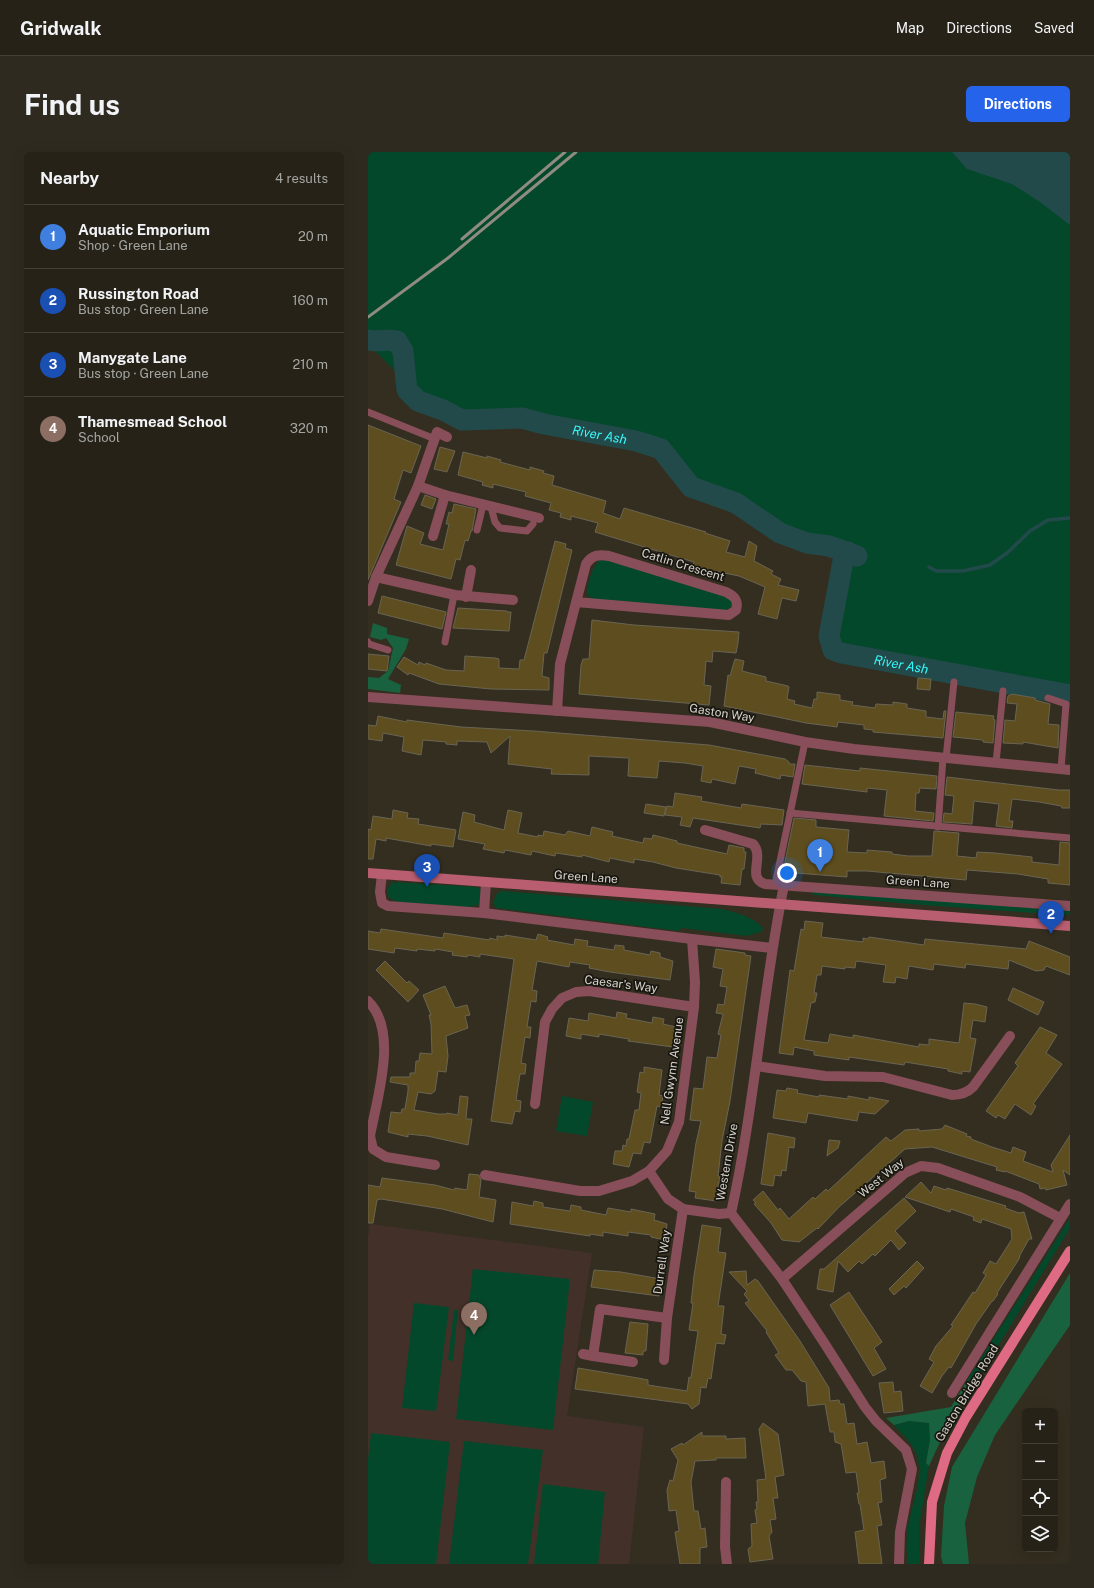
<!DOCTYPE html>
<html lang="en">
<head>
<meta charset="utf-8">
<style>
	:root { --surface:#262217; --page:#2e2a20; --text:#f1f3f6; --muted:#a4a4a1; --line:#423f36; --accent:#2563eb }
	body { margin:0; font-family:"Public Sans",sans-serif; background:var(--page); color:var(--text) }
	.controls { position:absolute; right:12px; bottom:12px; display:grid; overflow:hidden; border-radius:6px; box-shadow:0 4px 16px #0002 }
	.controls button { width:36px; height:36px; display:grid; place-items:center; padding:0; border:0; border-bottom:1px solid var(--line); background:var(--surface); color:var(--text); font:20px sans-serif }
	.you { position:absolute; left:419px; top:721px; width:14px; height:14px; margin:-10px; border:3px solid #fff; border-radius:50%; background:#1a73e8; box-shadow:0 0 0 6px #1a73e833 }
	.badge { display:grid; place-items:center; width:26px; height:26px; border-radius:50%; background:var(--accent); color:#fff; font-size:13px; font-weight:700 }
	.pin { position:absolute; translate:-50% -33px; filter:drop-shadow(0 1px 2px #0008) }
	.pin::after { content:''; position:absolute; top:21px; width:14px; height:12px; background:inherit; clip-path:polygon(0 0,100% 0,50% 100%) }
	.list { margin:0; padding:0; list-style:none }
	h2 { display:flex; justify-content:space-between; align-items:center; height:52px; margin:0; padding:0 16px; font-size:17px }
	h2 small { font-size:13px; font-weight:400; color:var(--muted) }
	.list li { display:grid; grid-template-columns:26px 1fr auto; gap:12px; align-items:center; box-sizing:border-box; height:64px; padding:0 16px; border-top:1px solid var(--line) }
	.list b { display:block; font-size:15px; white-space:nowrap }
	.list p { margin:0; font-size:13px; white-space:nowrap; color:var(--muted) }
	.list em { font-size:13px; font-style:normal; color:var(--muted) }
	.icon { flex:none; width:22px; height:22px; fill:none; stroke:currentColor; stroke-width:2; stroke-linecap:round; stroke-linejoin:round }
	.map { position:relative; flex:none; width:702px; height:1412px; overflow:hidden; border-radius:6px }
	header { display:flex; align-items:center; gap:24px; box-sizing:border-box; height:56px; padding:0 20px; background:var(--surface); border-bottom:1px solid var(--line) }
	header strong { font-size:19px }
	nav { display:flex; gap:22px; margin-inline-start:auto; font-size:14px }
	.intro { display:flex; align-items:center; justify-content:space-between; box-sizing:border-box; height:96px; padding:0 24px }
	h1 { margin:0; font-size:28px }
	.button { padding:10px 18px; border-radius:6px; background:var(--accent); color:#fff; font-size:14px; font-weight:700 }
	main { display:flex; gap:24px; padding:0 24px }
	aside { flex:1; background:var(--surface); border-radius:6px; box-shadow:0 4px 16px #0002 }
	.map>svg:first-child { display:block }
	.education { fill:#433129 }
	.green { fill:#04482b }
	.forest { fill:#19623f }
	.water { fill:#224a4a }
	.lines { fill:none; stroke-linecap:round; stroke-linejoin:round }
	.stream { stroke:#224a4a; stroke-width:3.5 }
	.river { stroke:#224a4a; stroke-width:21 }
	.building { fill:#5e4e1f; stroke:#696454 }
	.lane { stroke:#884e59; stroke-width:7 }
	.street { stroke:#884e59; stroke-width:10 }
	.secondary { stroke:#b95e71; stroke-width:10 }
	.primary { stroke:#df6a83; stroke-width:10 }
	.rail { stroke:#8f8b80; stroke-width:3 }
	.labels { text-anchor:middle; stroke-width:3.5; stroke-linejoin:round; paint-order:stroke }
	.street-label { font-size:12px; fill:#d6d3ca; stroke:#181610 }
	.water-label { font-size:13px; font-style:italic; fill:#36f8fa; stroke:#181610 }
</style>
</head>
<body>
<header>
<strong>Gridwalk</strong>
<nav><a>Map</a><a>Directions</a><a>Saved</a></nav>
</header>
<div class="intro"><h1>Find us</h1><a class="button">Directions</a></div>
<main>
<aside>
<h2>Nearby<small>4 results</small></h2>
<ul class="list">
<li><span class="badge" style="background:#3f7fe0">1</span><div><b>Aquatic Emporium</b><p>Shop · Green Lane</p></div><em>20 m</em></li>
<li><span class="badge" style="background:#1a4fb4">2</span><div><b>Russington Road</b><p>Bus stop · Green Lane</p></div><em>160 m</em></li>
<li><span class="badge" style="background:#1a4fb4">3</span><div><b>Manygate Lane</b><p>Bus stop · Green Lane</p></div><em>210 m</em></li>
<li><span class="badge" style="background:#8d6e63">4</span><div><b>Thamesmead School</b><p>School</p></div><em>320 m</em></li>
</ul>
</aside>
<div class="map">
<svg width="702" height="1412" viewBox="0 0 702 1412">
	<rect width="100%" height="100%" fill="#332e1f"/>
	<polygon class="education" points="2,1072 224,1101 199,1264 276,1275 261,1412 0,1412 0,1085"/>
	<g class="green">
		<polygon points="0,0 702,0 702,543 473,501 465,498 462,493 479,412 479,400 461,394 439,391 412,381 368,351 323,335 315,328 314,315 296,293 251,281 239,283 176,272 154,266 94,268 72,264 0,192"/>
		<path d="M234,407L360,445L365,448L364,453L361,457L354,458L226,448L221,445C216,438 225,410 234,407Z"/>
		<polygon points="25,730 109,735 114,739 114,748 110,753 100,755 30,750 21,746 19,737"/>
		<path d="M133,739L354,757C367,760 386,765 395,776L393,780L379,784L313,776L311,779L128,756L125,751L128,743Z"/>
		<path d="M444,739L702,759V763C617,758 532,752 447,743L444,742Z"/>
		<polygon points="194,944 225,950 219,984 188,979"/>
		<polygon points="702,1066 702,1076 605,1235 598,1230"/>
		<polygon points="105,1117 202,1127 185,1278 88,1267"/>
		<polygon points="46,1151 81,1155 68,1259 34,1256"/>
		<polygon points="86,1158 90,1158 85,1209 80,1208"/>
		<path d="M541,1269L561,1271L562,1288L558,1311L561,1314L551,1375L552,1412H540C538,1399 538,1382 541,1369C546,1346 558,1319 546,1297C541,1288 532,1280 526,1273Z"/>
		<polygon points="3,1281 82,1290 68,1412 0,1412 0,1307"/>
		<polygon points="96,1289 175,1298 160,1412 81,1412"/>
		<polygon points="175,1332 237,1340 230,1412 166,1412"/>
	</g>
	<g class="forest">
		<polygon points="5,471 19,476 19,482 41,487 38,497 20,527 33,533 32,541 0,537 0,525 11,526 20,519 25,496 18,486 13,488 2,485"/>
		<polygon points="702,1121 702,1173 627,1283 609,1325 597,1371 601,1412 575,1412 573,1405 576,1354 584,1315"/>
		<polygon points="598,1230 605,1235 583,1266 561,1314 558,1311 562,1288 561,1271 541,1269 526,1273 518,1266 583,1255"/>
	</g>
	<polygon class="water" points="584,0 702,0 702,73 672,50 644,32 599,17"/>
	<g class="lines">
		<polyline class="stream" points="561,415 568,419 595,419 622,413 639,401 662,379 680,368 702,366"/>
		<g class="river">
			<path id="s1" d="M0,188C11,190 19,187 29,189L35,199L39,238L50,249L75,258L94,268L154,266L176,272L268,289L293,297L323,335L368,351L412,381L439,391L461,394L489,404"/>
			<path id="s2" d="M480,400L475,409L461,484L465,498L473,501L702,543"/>
		</g>
	</g>
	<g class="building">
		<polygon points="0,273 53,294 43,321 35,318 26,347 33,350 0,428"/>
		<polygon points="72,295 87,299 79,320 66,317"/>
		<polygon points="95,300 119,306 119,304 133,308 132,310 162,318 162,315 176,319 175,321 186,324 184,333 238,349 235,361 252,367 256,356 338,380 337,381 362,389 358,400 377,405 381,389 389,394 386,409 405,419 403,422 413,427 410,433 431,438 428,449 414,446 409,467 390,462 397,435 371,424 341,418 325,413 326,410 227,380 230,371 203,364 203,368 192,365 193,361 181,358 183,351 157,344 158,340 125,332 125,336 114,333 115,330 90,323"/>
		<polygon points="57,343 68,347 64,357 53,353"/>
		<polygon points="86,352 108,357 104,379 103,379 100,389 97,388 92,408 88,407 83,427 28,413 39,374 56,381 52,392 75,398 81,372 78,372 81,360 84,361"/>
		<polygon points="187,389 198,392 197,396 204,398 179,501 176,501 174,524 181,526 181,538 123,537 71,532 41,521 40,523 29,515 36,505 50,513 51,510 57,513 58,511 78,518 96,519 97,504 127,506 131,507 131,516 151,517 152,508 156,508"/>
		<polygon points="14,444 78,460 74,477 10,461"/>
		<polygon points="90,456 139,459 139,460 143,460 141,479 85,476"/>
		<polygon points="224,468 266,473 371,480 370,491 368,501 345,499 344,510 338,509 336,533 343,534 341,553 211,542 213,513 215,507 221,507"/>
		<polygon points="0,502 21,504 19,519 0,517"/>
		<polygon points="367,507 376,509 374,519 398,525 398,529 420,534 421,535 419,547 427,549 426,552 444,556 446,547 449,547 449,540 472,543 472,548 485,550 484,553 507,556 508,552 525,553 525,550 539,552 539,556 558,559 558,565 575,567 576,559 578,559 575,586 505,580 505,578 496,577 496,573 470,570 469,575 438,571 356,554 360,523 362,524"/>
		<polygon points="550,526 563,527 562,538 549,537"/>
		<polygon points="644,542 667,546 667,548 682,552 680,572 691,573 690,596 655,590 655,592 635,591 637,568 647,569 649,552 639,551 640,544"/>
		<polygon points="588,560 626,564 625,567 627,568 625,591 615,590 615,588 585,585"/>
		<polygon points="10,564 39,570 39,568 93,575 166,579 341,593 417,607 421,610 421,612 427,612 425,625 413,623 412,627 387,621 388,617 371,614 367,632 344,627 343,631 333,629 335,614 317,611 291,609 289,626 260,624 261,606 221,604 221,623 183,622 184,617 140,612 142,584 123,601 119,590 89,589 89,593 78,592 78,590 55,588 53,603 34,599 36,585 15,581 14,589 0,587 0,573 8,574"/>
		<polygon points="437,613 492,619 492,616 569,624 568,637 552,636 551,641 548,641 547,659 566,661 565,669 516,664 519,638 499,636 499,640 434,632"/>
		<polygon points="579,625 691,638 702,638 702,656 694,656 693,654 671,650 644,647 641,669 645,669 644,676 628,674 631,652 606,649 604,672 575,670 576,661 584,662 586,644 577,643"/>
		<polygon points="307,641 334,645 333,649 373,656 374,652 416,658 414,673 393,672 392,676 325,666 322,675 312,673 314,665 297,663 299,654 305,655"/>
		<polygon points="278,652 298,655 296,664 276,661"/>
		<polygon points="25,658 40,661 39,666 51,667 50,672 88,678 85,695 63,692 63,694 18,686 18,689 8,687 5,707 0,707 0,677 3,678 5,664 24,667"/>
		<polygon points="140,658 154,661 150,681 170,685 170,683 175,684 176,679 197,683 200,679 222,684 224,675 245,680 244,684 275,691 276,686 284,687 285,683 309,689 309,691 359,702 361,693 376,696 376,700 378,700 376,717 374,717 372,733 353,731 354,725 352,725 352,723 308,716 285,710 266,707 266,711 242,706 241,710 214,703 214,705 188,701 187,704 164,699 163,703 137,698 136,701 115,697 117,692 90,687 95,660 107,663 106,670 136,678"/>
		<polygon points="426,666 448,668 448,675 481,678 479,700 499,701 499,698 524,700 524,702 540,704 564,704 566,679 591,681 589,704 608,706 609,700 627,701 664,705 664,710 691,713 692,690 702,691 702,733 680,731 680,727 650,722 599,718 598,728 499,719 479,719 479,725 415,720"/>
		<polygon points="437,769 455,771 453,785 495,790 495,786 500,787 501,785 556,793 557,787 658,797 661,789 702,805 702,823 678,814 676,818 668,819 641,808 640,817 598,812 597,816 566,812 565,818 541,814 539,827 528,825 527,831 515,830 518,813 488,809 487,816 477,815 477,817 454,814 453,823 449,823 446,841 449,841 447,850 443,851 436,888 460,891 462,882 485,886 485,883 551,895 551,892 561,893 561,887 591,891 596,851 607,852 619,855 617,870 605,868 602,886 608,887 602,920 594,919 594,922 580,919 580,917 537,910 536,913 481,905 481,908 446,903 446,899 426,895 425,903 411,901 422,818 426,819 433,777 436,778"/>
		<polygon points="13,777 75,786 76,781 121,788 122,786 129,788 129,784 137,785 137,783 168,788 170,782 180,785 179,788 206,793 207,787 220,789 219,794 246,798 247,793 256,794 256,798 282,803 283,799 292,801 292,805 305,809 302,828 242,820 221,816 222,813 202,810 201,815 169,809 164,838 169,839 168,850 163,849 159,875 163,875 162,886 157,885 153,911 158,912 157,922 152,922 148,948 153,949 152,960 147,959 144,972 123,969 146,807 112,802 112,805 100,803 99,805 84,803 85,800 67,797 67,799 49,797 49,799 27,796 26,801 0,797 0,779 12,781"/>
		<polygon points="348,797 377,801 377,803 383,804 362,949 354,989 350,1024 352,1024 348,1049 327,1046 328,1040 321,1039 328,991 333,969 322,968 326,936 335,937 339,905 349,906 353,883 350,882 355,862 348,861 350,852 356,853 359,835 352,834 355,817 345,815"/>
		<polygon points="17,809 39,831 41,829 51,838 40,850 8,818"/>
		<polygon points="77,834 87,856 99,853 102,863 97,864 100,876 78,884 80,904 78,920 70,919 67,939 63,942 50,940 46,958 70,962 78,962 79,961 90,963 92,944 100,945 98,967 104,967 100,993 59,984 40,982 40,985 20,980 23,960 33,961 34,957 37,957 40,939 40,933 22,930 23,925 42,925 42,921 47,921 48,909 51,909 52,901 64,902 63,872 61,863 63,863 55,843"/>
		<polygon points="645,836 676,850 670,863 640,848"/>
		<polygon points="249,860 259,862 258,866 284,871 285,865 296,867 295,872 308,875 305,895 260,889 261,887 231,882 231,885 213,882 213,887 198,884 201,866 220,869 221,861 248,866"/>
		<polygon points="672,875 689,883 678,901 694,912 665,952 668,954 663,963 647,952 637,967 630,963 628,966 618,959 650,914 647,911"/>
		<polygon points="276,915 294,918 291,943 295,944 293,955 289,954 282,991 276,990 273,1002 265,1001 261,1015 245,1012 247,999 254,999 255,993 258,994 259,987 261,987 267,958 271,958 273,941 269,940 272,920 276,921"/>
		<polygon points="419,936 430,938 429,941 451,945 451,943 480,947 480,944 501,948 501,945 521,949 507,962 491,960 489,969 440,961 438,971 405,966 409,938 418,939"/>
		<polygon points="577,973 599,982 598,984 603,985 603,987 624,995 643,1001 645,995 658,1000 655,1009 685,1020 683,1013 702,983 702,1023 695,1018 699,1033 678,1038 677,1036 672,1037 671,1032 637,1019 637,1020 628,1018 629,1015 564,995 537,997 471,1055 450,1077 449,1076 431,1090 414,1088 403,1071 386,1052 388,1051 385,1048 395,1039 410,1058 412,1056 421,1067 445,1045 447,1047 458,1037 460,1039 518,985 523,989 537,978 551,977 551,979 574,977"/>
		<polygon points="400,981 427,986 426,996 421,995 418,1019 414,1018 413,1024 407,1023 405,1034 393,1032"/>
		<polygon points="461,988 472,989 470,996 459,1004"/>
		<polygon points="101,1022 111,1023 113,1028 111,1045 128,1048 125,1070 74,1057 13,1047 9,1048 5,1071 0,1071 0,1033 12,1035 14,1026 67,1033 86,1038 87,1036 99,1038"/>
		<polygon points="553,1030 563,1041 566,1034 578,1038 579,1036 638,1054 637,1056 651,1061 656,1060 664,1087 661,1087 652,1103 651,1107 629,1141 630,1142 625,1149 624,1149 608,1172 583,1216 581,1215 574,1224 564,1241 552,1234 566,1210 561,1207 568,1194 585,1174 583,1173 605,1140 607,1141 618,1123 615,1121 622,1109 628,1112 644,1087 643,1077 614,1067 613,1071 605,1068 606,1065 583,1057 582,1060 537,1045"/>
		<polygon points="536,1046 548,1059 527,1079 538,1091 531,1098 523,1088 507,1104 505,1102 494,1112 491,1109 480,1120 470,1109 465,1140 449,1137 452,1117 456,1117"/>
		<polygon points="166,1049 175,1051 175,1055 202,1059 203,1053 213,1055 213,1058 238,1063 240,1056 263,1060 263,1057 287,1062 286,1068 299,1072 297,1088 283,1085 283,1083 260,1080 260,1084 235,1080 235,1084 222,1082 222,1084 142,1072 144,1050 165,1054"/>
		<polygon points="334,1073 353,1076 350,1100 358,1101 350,1154 356,1154 353,1182 358,1183 356,1192 348,1191 343,1227 340,1226 338,1236 333,1235 331,1252 324,1257 320,1252 207,1237 210,1216 270,1226 280,1228 280,1233 319,1239 321,1225 323,1226 330,1179 321,1178 325,1151 323,1151 326,1124"/>
		<polygon points="549,1109 556,1116 538,1136 536,1134 526,1143 521,1137"/>
		<polygon points="226,1118 253,1120 293,1127 291,1144 223,1135"/>
		<polygon points="378,1119 379,1133 387,1127 390,1129 432,1189 461,1236 462,1249 471,1248 472,1252 476,1252 479,1272 486,1271 489,1292 499,1290 503,1311 516,1309 518,1326 512,1328 514,1350 510,1351 514,1373 509,1374 514,1412 491,1412 487,1380 496,1378 492,1352 491,1352 489,1341 491,1341 488,1320 478,1321 473,1292 467,1290 466,1280 462,1280 457,1252 440,1254 438,1230 433,1229 424,1218 418,1218 407,1203 411,1201 398,1180 399,1179 377,1151 381,1149 376,1142 379,1139 361,1120"/>
		<polygon points="481,1140 514,1190 506,1196 518,1217 505,1224 462,1153"/>
		<polygon points="262,1170 280,1172 278,1199 275,1199 275,1203 257,1201"/>
		<polygon points="525,1230 526,1240 533,1239 535,1259 516,1261 511,1231"/>
		<polygon points="395,1271 410,1282 416,1323 407,1325 410,1346 405,1346 408,1367 402,1368 404,1380 401,1384 405,1407 382,1410 380,1397 384,1394 383,1372 389,1371 387,1358 389,1357 388,1350 390,1350 389,1328 398,1327 391,1277"/>
		<polygon points="334,1280 334,1284 358,1284 358,1287 377,1286 378,1306 348,1306 348,1308 327,1309 323,1330 326,1359 330,1359 333,1377 337,1376 339,1395 332,1396 332,1412 312,1412 307,1380 311,1379 308,1358 301,1359 299,1338 302,1328 305,1329 310,1308 303,1297 314,1291 315,1293"/>
	</g>
	<g class="lines">
		<g class="lane">
			<polyline points="0,260 67,287"/>
			<polyline points="123,355 127,370 132,376 159,379 165,372"/>
			<polyline points="109,378 115,353"/>
			<polyline points="0,490 1,492 20,498"/>
			<polyline points="77,490 86,443"/>
			<polyline points="680,546 698,552 693,617"/>
			<polyline points="578,606 586,530"/>
			<polyline points="628,611 635,539"/>
			<polyline points="422,661 702,686"/>
			<polyline points="570,675 575,606"/>
			<polyline points="407,733 437,590"/>
		</g>
		<g class="street">
			<polyline points="50,334 77,343 171,366"/>
			<polyline points="65,384 77,343"/>
			<polyline points="8,425 87,443 145,448"/>
			<polyline points="98,445 103,418"/>
			<polyline points="0,449 8,425 50,334 69,280 79,285"/>
			<polyline points="0,545 342,570 437,590 486,597 702,618"/>
			<path d="M189,559L192,512L218,412C224,403 231,402 241,404L358,440C366,444 371,448 368,458L361,463L208,450"/>
			<path d="M337,678L385,692C397,705 378,726 397,732L702,754"/>
			<polyline points="14,722 12,740 14,751 20,754 116,761 324,787 404,796"/>
			<path d="M416,733C394,842 387,953 363,1061L414,1127L455,1189L497,1255L508,1269L538,1298L544,1317L532,1380L531,1412"/>
			<polyline points="116,761 118,730"/>
			<path d="M0,849C31,879 9,946 2,984L5,997L18,1005L67,1013"/>
			<path d="M388,914L457,924L515,925L584,943C593,943 599,941 605,935L642,884"/>
			<polyline points="167,952 177,870 184,857 194,846 208,840 221,839 326,855"/>
			<polyline points="281,1019 300,1047 315,1057"/>
			<polyline points="117,1023 212,1039 231,1039 264,1029 281,1019 299,999 311,970 326,855 327,830 324,787"/>
			<polyline points="414,1127 537,1021 553,1014 570,1016 652,1045 692,1066"/>
			<polyline points="215,1202 225,1204"/>
			<polyline points="296,1208 299,1166 315,1057 351,1062 363,1061"/>
			<polyline points="265,1210 225,1204 232,1157 299,1166"/>
			<polyline points="584,1241 702,1052"/>
			<polyline points="358,1330 357,1395 359,1412"/>
		</g>
		<polyline class="secondary" points="0,721 702,774"/>
		<polyline class="primary" points="561,1412 564,1350 579,1301 598,1265 702,1099"/>
		<g class="rail">
			<polyline points="94,87 197,0"/>
			<polyline points="0,165 80,106 208,0"/>
		</g>
	</g>
	<g class="labels">
		<g class="street-label">
			<text transform="translate(315 413) rotate(17)" y="4">Catlin Crescent</text>
			<text transform="translate(354 561) rotate(9)" y="4">Gaston Way</text>
			<text transform="translate(218 725) rotate(4)" y="4">Green Lane</text>
			<text transform="translate(550 730) rotate(4)" y="4">Green Lane</text>
			<text transform="translate(253 832) rotate(7)" y="4">Caesar's Way</text>
			<text transform="translate(304 919) rotate(-82)" y="4">Nell Gwynn Avenue</text>
			<text transform="translate(359 1010) rotate(-80)" y="4">Western Drive</text>
			<text transform="translate(513 1026) rotate(-39)" y="4">West Way</text>
			<text transform="translate(294 1110) rotate(-82)" y="4">Durrell Way</text>
			<text transform="translate(599 1241) rotate(-59)" y="4">Gaston Bridge Road</text>
		</g>
		<g class="water-label">
			<text dy="5" stroke="none"><textPath href="#s1" startOffset="283">River Ash</textPath></text>
			<text dy="5" stroke="none"><textPath href="#s2" startOffset="171">River Ash</textPath></text>
		</g>
	</g>
</svg>
<div class="controls">
<button>+</button>
<button>−</button>
<button><svg class="icon" aria-label="locate" viewBox="0 0 24 24"><circle cx="12" cy="12" r="6"/><path d="M12 2v4M12 18v4M2 12h4M18 12h4"/></svg></button>
<button><svg class="icon" aria-label="layers" viewBox="0 0 24 24"><path d="M12 4l9 5-9 5-9-5zM3 14l9 5 9-5"/></svg></button>
</div>
<div class="you"></div>
<div class="pin badge" style="left:452px;top:720px;background:#3f7fe0">1</div>
<div class="pin badge" style="left:683px;top:782px;background:#1a4fb4">2</div>
<div class="pin badge" style="left:59px;top:735px;background:#1a4fb4">3</div>
<div class="pin badge" style="left:106px;top:1183px;background:#8d6e63">4</div>
</div>
</main>
</body>
</html>
